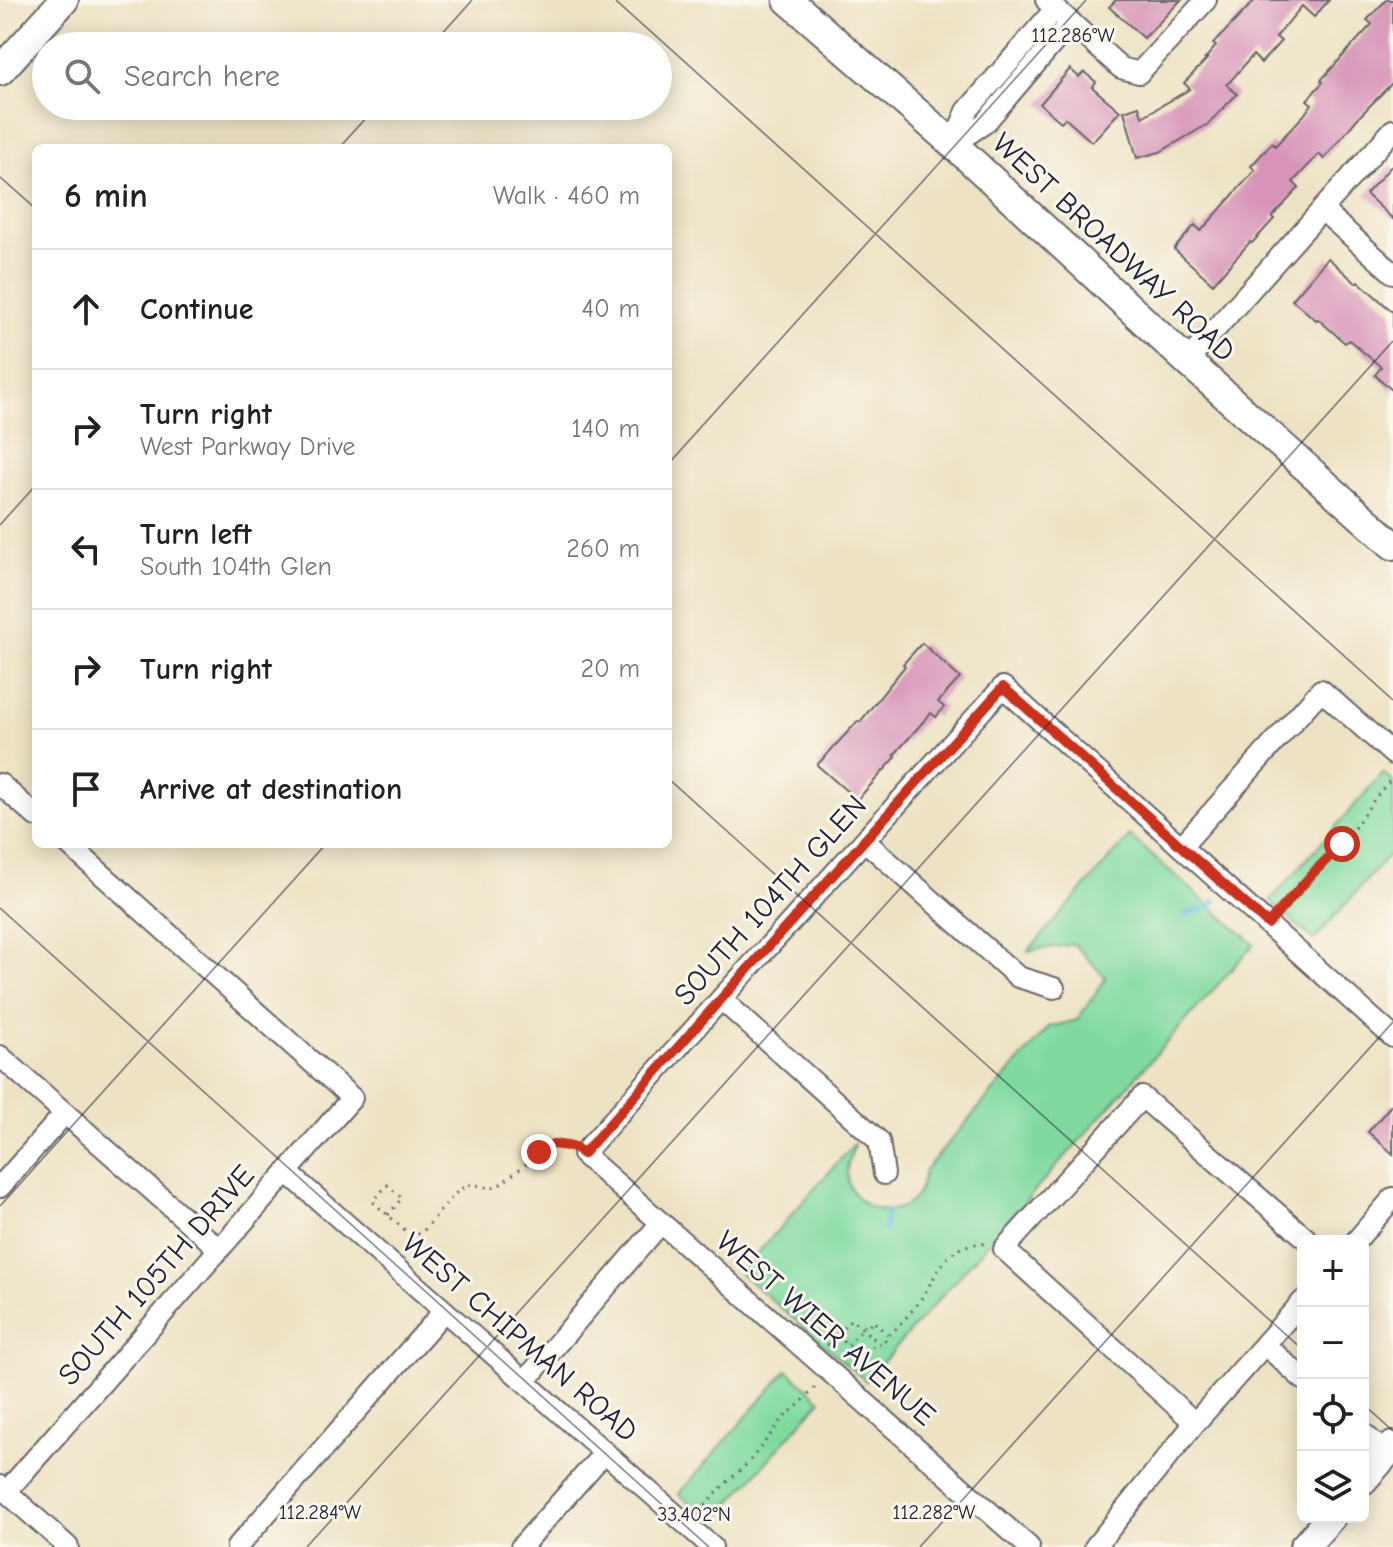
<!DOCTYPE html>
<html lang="en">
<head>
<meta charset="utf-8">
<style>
	:root { --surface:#fff; --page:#f6f6f6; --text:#222; --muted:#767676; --line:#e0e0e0 }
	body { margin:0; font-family:"Comic Neue",sans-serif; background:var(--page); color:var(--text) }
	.controls { position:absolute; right:24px; bottom:24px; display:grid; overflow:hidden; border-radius:12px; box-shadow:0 4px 20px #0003 }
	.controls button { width:72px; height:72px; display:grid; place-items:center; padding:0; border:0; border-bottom:2px solid var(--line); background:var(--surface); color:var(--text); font:40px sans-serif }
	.stop { position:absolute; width:24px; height:24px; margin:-18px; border:6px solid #c8321e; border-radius:50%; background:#fff }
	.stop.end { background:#c8321e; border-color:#fff; box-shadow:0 2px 8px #0008 }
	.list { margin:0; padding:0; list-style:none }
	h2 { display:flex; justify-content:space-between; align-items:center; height:104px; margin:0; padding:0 32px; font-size:34px }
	h2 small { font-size:26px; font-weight:400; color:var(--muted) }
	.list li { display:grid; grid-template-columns:52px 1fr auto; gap:24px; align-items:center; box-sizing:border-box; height:120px; padding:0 32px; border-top:2px solid var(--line) }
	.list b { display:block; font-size:30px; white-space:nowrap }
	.list p { margin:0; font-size:26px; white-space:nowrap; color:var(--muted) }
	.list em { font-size:26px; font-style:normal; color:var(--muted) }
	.icon { flex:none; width:44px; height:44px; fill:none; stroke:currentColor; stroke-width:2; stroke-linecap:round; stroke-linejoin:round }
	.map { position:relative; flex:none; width:1393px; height:1547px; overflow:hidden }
	.search { position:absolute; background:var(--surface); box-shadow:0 4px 20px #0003; left:32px; top:32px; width:640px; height:88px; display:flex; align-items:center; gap:20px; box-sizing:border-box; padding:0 28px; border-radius:44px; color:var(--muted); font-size:30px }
	.panel { position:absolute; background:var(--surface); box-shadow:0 4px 20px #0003; left:32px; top:144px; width:640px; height:704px; border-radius:12px }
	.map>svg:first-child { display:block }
	.green { fill:#80daa0; stroke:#517e6e; stroke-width:2 }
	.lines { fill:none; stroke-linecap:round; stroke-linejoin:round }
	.stream { stroke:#60bbdd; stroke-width:5 }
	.building { fill:#d794b8 }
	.street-casing { stroke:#69656b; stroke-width:24 }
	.secondary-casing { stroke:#69656b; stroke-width:32 }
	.path { stroke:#69656b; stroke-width:3; stroke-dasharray:2 6; stroke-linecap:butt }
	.street { stroke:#fff; stroke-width:20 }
	.secondary { stroke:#fff; stroke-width:28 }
	.route { stroke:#c8321e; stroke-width:10 }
	.ticks { fill:none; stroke:#22223b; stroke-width:2; stroke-opacity:0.45 }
	.labels { text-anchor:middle; stroke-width:6; stroke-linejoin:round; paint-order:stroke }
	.street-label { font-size:30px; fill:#22223b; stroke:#fbf7ec }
	.ticks-label { font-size:20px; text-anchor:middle; fill:#22223b; stroke:#fbf7ec; stroke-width:6; stroke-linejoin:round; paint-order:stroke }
</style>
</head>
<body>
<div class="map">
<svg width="1393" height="1547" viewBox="0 0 1393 1547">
	<rect width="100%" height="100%" fill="#fbf7ec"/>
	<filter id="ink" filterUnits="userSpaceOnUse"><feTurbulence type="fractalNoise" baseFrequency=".0125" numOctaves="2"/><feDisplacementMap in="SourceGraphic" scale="16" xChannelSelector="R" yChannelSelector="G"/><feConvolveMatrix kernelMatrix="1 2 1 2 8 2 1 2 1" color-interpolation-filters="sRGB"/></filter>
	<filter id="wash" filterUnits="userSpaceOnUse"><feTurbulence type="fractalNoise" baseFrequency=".006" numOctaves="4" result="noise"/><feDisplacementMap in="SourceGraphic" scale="32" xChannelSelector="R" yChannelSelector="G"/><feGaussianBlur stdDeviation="1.8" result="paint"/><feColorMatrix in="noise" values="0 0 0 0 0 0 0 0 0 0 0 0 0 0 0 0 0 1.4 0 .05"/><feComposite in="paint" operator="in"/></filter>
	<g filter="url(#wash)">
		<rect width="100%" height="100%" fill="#ede2c3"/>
		<g class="green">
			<polygon points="1383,773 1393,782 1393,850 1314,940 1270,901"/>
			<path d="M1130,836L1254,944L866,1381L740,1273L854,1144C853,1154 846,1163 847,1174C849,1204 885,1221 909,1203C920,1195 922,1182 925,1170L1049,1027L1077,1020L1106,978L1074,944L1028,951Z"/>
			<polygon points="787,1370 821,1400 713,1523 679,1494"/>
		</g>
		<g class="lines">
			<g class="stream">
				<polyline points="1185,914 1208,908 1215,901"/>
				<polyline points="885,1230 886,1211"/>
			</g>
		</g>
		<g id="blocks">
			<g class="building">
				<polygon points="1116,0 1181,0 1144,38 1109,7"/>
				<polygon points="1255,0 1329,0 1314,17 1302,6 1276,37 1281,41 1261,63 1253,55 1227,85 1237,94 1208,124 1160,152 1137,158 1124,111 1139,106 1142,117 1190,89 1184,83 1207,59 1205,59 1216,46 1213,44"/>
				<polygon points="1386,0 1393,0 1393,82 1357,119 1324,159 1319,154 1293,182 1299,188 1272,217 1274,219 1252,243 1250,242 1213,284 1174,249 1195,225 1201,231 1255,170 1251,166 1272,143 1275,146 1304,115 1312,104 1307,100 1323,82 1321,80 1372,24 1367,20"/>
				<polygon points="1070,69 1079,77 1084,72 1096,82 1092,87 1120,111 1092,142 1065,118 1061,122 1040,104"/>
				<polygon points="1393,164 1393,219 1366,194"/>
				<polygon points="1328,258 1356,283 1358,281 1393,312 1393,391 1375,375 1381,367 1349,340 1345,343 1318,319 1316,320 1292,300"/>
				<polygon points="922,643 960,678 938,702 944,707 936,717 931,713 922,723 894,755 896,757 857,800 817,765 858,721 860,722 905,666 903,664"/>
				<polygon points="1393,1103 1393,1154 1368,1132"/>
			</g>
		</g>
	</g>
	<g filter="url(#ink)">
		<use href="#blocks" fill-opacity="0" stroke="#69656b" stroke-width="2"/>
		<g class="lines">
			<g class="street-casing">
				<g id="street">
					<polyline points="1046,0 1121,68 1139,73 1206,0"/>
					<polyline points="953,144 967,111 1055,9"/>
					<polyline points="953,144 985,123 1071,22"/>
					<polyline points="1322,210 1393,273"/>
					<polyline points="1187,361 1393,130"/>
					<polyline points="0,784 36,816"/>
					<polyline points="865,841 1018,977 1054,988"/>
					<polyline points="1181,847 1321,690 1393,754"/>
					<polyline points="721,999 879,1141 884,1174"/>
					<polyline points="0,1056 219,1249"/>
					<polyline points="287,1172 712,1547"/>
					<polyline points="0,1187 65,1113"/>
					<polyline points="1356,1241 1393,1198"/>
					<polyline points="1265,1345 1303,1379"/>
					<polyline points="525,1381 661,1223"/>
					<polyline points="1195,1423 1004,1249 1142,1097 1309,1241"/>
					<polyline points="1363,1433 1386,1454"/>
					<polyline points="0,1486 68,1547"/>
					<polyline points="6,1492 352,1098 68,844"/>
					<polyline points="237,1547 444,1311"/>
					<polyline points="521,1547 605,1452"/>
					<polyline points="1029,1547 583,1154 721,999 1003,687 1393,1037"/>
					<polyline points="1095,1547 1195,1423 1303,1301"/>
				</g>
			</g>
			<g class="secondary-casing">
				<g id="secondary">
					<polyline points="788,0 953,144 1187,361 1393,545"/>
					<polyline points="0,71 64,0"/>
					<polyline points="1363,1480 1393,1446"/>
					<polyline points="1304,1547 1331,1517"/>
				</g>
			</g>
			<g class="path">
				<polyline points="1279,911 1313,873 1347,838 1376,797 1393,777"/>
				<path d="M388,1215L402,1198L387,1185L373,1202L407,1232L420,1234C433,1223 455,1186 471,1185C480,1185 488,1189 497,1187L547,1147L553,1144L566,1146"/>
				<polyline points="837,1336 863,1358 877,1342"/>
				<path d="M827,1345L851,1319L881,1345C893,1331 907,1318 918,1303C940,1273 944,1240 989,1244"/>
				<polyline points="848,1345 865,1325 868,1327 873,1321 889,1336"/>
				<polyline points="700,1512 723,1486 749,1462 784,1417 801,1403 819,1383"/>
			</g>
			<use href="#street" class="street"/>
			<use href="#secondary" class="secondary"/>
		</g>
	</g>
	<g class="lines" filter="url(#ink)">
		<polyline class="route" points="539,1152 553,1144 574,1147 583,1154 721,999 1003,687 1268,924 1313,873 1342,844"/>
	</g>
	<path class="ticks" d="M616,0L1393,700M431,46L472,0M339,148L377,106M0,177L36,209M668,464L1086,0M0,525L36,485M668,778L1303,1350M0,908L709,1547M0,1206L326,844M1363,1404L1393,1431M307,1547L1393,341M920,1547L1393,1022"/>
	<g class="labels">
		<g class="street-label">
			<text transform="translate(1114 247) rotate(43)" y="10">WEST BROADWAY ROAD</text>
			<text transform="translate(770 900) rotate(-48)" y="10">SOUTH 104TH GLEN</text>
			<text transform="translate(156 1275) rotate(-49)" y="10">SOUTH 105TH DRIVE</text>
			<text transform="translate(826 1328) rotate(41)" y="10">WEST WIER AVENUE</text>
			<text transform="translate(520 1337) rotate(41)" y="10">WEST CHIPMAN ROAD</text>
		</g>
	</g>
	<g class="ticks-label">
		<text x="1073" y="42">112.286°W</text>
		<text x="320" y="1519">112.284°W</text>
		<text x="934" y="1519">112.282°W</text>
		<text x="694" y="1521">33.402°N</text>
	</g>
</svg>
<div class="controls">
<button>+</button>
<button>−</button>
<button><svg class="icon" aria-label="locate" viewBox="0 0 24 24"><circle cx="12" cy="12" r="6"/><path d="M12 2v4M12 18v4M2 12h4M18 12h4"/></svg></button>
<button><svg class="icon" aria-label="layers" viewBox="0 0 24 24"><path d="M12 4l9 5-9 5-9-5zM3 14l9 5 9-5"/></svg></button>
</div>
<div class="stop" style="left:1342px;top:844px"></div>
<div class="stop end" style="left:539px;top:1152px"></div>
<div class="search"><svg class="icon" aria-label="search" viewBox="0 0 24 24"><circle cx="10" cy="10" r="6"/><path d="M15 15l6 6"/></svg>Search here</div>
<section class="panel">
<h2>6 min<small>Walk · 460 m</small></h2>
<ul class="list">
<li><svg class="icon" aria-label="ahead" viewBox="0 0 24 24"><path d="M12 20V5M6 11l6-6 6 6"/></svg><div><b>Continue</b></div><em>40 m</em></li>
<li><svg class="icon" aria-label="right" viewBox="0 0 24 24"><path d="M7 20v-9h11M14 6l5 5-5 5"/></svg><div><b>Turn right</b><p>West Parkway Drive</p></div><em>140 m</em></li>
<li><svg class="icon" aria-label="left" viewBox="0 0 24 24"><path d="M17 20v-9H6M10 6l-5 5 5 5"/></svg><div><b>Turn left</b><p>South 104th Glen</p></div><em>260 m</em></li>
<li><svg class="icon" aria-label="right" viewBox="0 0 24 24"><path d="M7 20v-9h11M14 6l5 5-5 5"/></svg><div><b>Turn right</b></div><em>20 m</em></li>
<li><svg class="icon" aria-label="arrive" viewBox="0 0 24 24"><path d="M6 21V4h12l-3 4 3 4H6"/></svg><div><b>Arrive at destination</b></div></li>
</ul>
</section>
</div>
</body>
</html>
